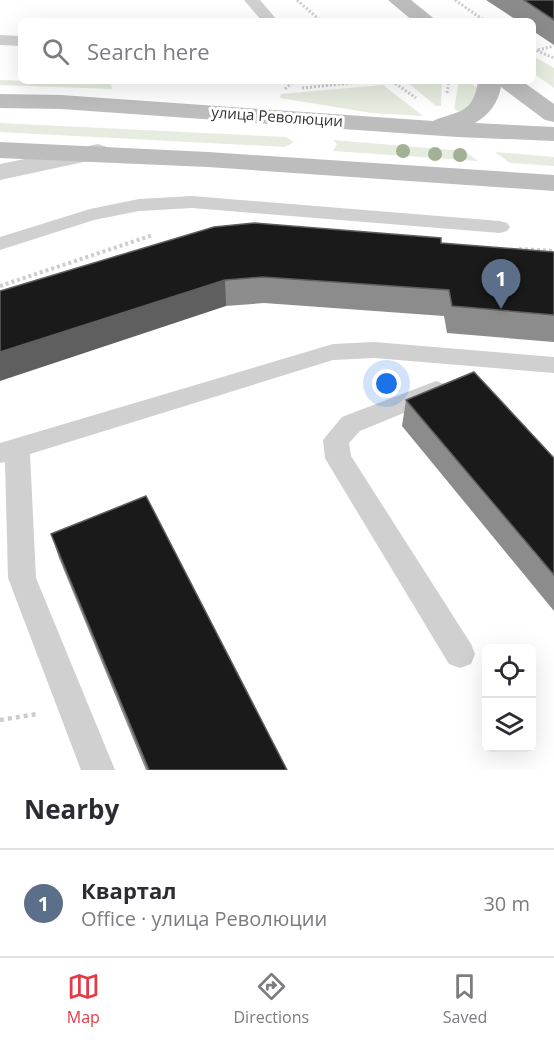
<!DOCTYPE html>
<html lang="en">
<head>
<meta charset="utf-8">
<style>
	:root { --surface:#fff; --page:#f2f2f3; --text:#2b2b33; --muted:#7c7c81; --line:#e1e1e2; --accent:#e63946 }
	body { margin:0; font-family:"Open Sans",sans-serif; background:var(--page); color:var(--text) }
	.controls { position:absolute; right:18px; bottom:18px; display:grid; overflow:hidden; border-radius:9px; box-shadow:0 6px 24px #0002 }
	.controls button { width:54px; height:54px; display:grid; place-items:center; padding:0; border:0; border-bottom:2px solid var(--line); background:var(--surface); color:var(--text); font:30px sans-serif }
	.you { position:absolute; left:387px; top:384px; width:21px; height:21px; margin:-15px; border:4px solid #fff; border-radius:50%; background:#1a73e8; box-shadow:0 0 0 9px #1a73e833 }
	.badge { display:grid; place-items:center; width:39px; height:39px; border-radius:50%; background:var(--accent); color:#fff; font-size:20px; font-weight:700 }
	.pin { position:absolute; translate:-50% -50px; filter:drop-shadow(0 2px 3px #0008) }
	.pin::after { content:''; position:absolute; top:32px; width:21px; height:18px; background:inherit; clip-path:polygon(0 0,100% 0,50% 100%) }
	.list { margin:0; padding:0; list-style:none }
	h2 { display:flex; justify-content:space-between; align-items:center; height:78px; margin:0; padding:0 24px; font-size:26px }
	h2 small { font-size:20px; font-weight:400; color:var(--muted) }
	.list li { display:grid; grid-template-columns:39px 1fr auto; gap:18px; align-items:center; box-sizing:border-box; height:108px; padding:0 24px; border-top:2px solid var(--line) }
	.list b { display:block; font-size:22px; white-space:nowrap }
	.list p { margin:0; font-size:20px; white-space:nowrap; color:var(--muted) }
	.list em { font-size:20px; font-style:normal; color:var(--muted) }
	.icon { flex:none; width:33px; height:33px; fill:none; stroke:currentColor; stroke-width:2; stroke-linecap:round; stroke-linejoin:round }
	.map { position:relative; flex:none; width:554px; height:770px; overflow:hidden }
	.search { position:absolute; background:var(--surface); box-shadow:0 6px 24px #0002; left:18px; right:18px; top:18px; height:66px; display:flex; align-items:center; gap:15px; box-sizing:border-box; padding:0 21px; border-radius:9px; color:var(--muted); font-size:22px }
	.sheet { height:186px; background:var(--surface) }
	nav { display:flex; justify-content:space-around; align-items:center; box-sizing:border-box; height:84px; border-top:2px solid var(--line); background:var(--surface); font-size:16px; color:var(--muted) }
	nav a { display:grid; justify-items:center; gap:3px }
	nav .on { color:var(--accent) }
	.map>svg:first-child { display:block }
	.green { fill:#e6ecdf }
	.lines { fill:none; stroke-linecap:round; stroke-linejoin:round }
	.path-far2 { stroke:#cdcdcd; stroke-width:3; stroke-dasharray:2 2; stroke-linecap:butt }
	.path-far1 { stroke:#cdcdcd; stroke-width:4; stroke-dasharray:3 3; stroke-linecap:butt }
	.path { stroke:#cdcdcd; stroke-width:4.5; stroke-dasharray:4 4; stroke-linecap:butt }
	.lane { fill:#d0d0d0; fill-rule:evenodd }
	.street { fill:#d0d0d0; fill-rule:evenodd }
	.secondary { fill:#bdbdbd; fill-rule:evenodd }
	.tree { fill:#a2b095 }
	.wall { fill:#8c8c8c }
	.shaded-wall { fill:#5f5f5f }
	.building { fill:#1a1a1a; stroke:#5f5f5f; stroke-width:1.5 }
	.labels { text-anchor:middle; stroke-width:6; stroke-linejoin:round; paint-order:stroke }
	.far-street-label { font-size:15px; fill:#333; stroke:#fff }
</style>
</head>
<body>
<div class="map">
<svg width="554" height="770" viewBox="0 0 554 770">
	<rect width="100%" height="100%" fill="#fff"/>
	<g class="green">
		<polygon points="533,56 554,68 554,88 533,73"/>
		<polygon points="0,80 111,84 112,89 0,85"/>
		<polygon points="442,81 441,106 436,106 407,82"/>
		<polygon points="459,81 469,81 478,89 479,94 462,113 454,109"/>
		<polygon points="383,85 423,116 372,113 280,98 281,94"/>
		<polygon points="0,123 286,137 294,142 285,147 0,132"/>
		<polygon points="333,140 464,151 478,161 333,151 337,144"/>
		<polygon points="495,152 554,157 554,166 510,163"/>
	</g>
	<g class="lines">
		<g class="path-far2">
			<polyline points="297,0 321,21"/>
			<polyline points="455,0 485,21"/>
			<polyline points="533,49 554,58"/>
			<polyline points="538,50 554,46"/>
			<polyline points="392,81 416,98"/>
			<polyline points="302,88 370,81"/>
			<polyline points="285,89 294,81"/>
			<polyline points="447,93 449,81"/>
		</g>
		<g class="path-far1">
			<polyline points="519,249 554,251"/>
			<polyline points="0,286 153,235"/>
		</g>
		<polyline class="path" points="0,720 37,714"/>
		<g class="lane">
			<polygon points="244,0 260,0 278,21 262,21"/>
			<polygon points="0,35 21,36 21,46 0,45"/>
			<polygon points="192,196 500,221 507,223 510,227 507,231 500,233 192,208 139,211 94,220 0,250 0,237 90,209 139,199"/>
			<polygon points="374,342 554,357 554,373 374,358 333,360 30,454 36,578 115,770 81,770 8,578 5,462 0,463 0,443 333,344"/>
			<polygon points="436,381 445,384 448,390 445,396 360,431 349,443 351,456 471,644 475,654 471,664 460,668 449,664 329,465 325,458 323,440 342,417"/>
		</g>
		<polygon class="street" points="98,144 107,147 111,152 107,157 0,180 0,164"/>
		<g class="secondary">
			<polygon points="388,0 411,0 437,21 413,21"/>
			<path d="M478,81H522L554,104V122L545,120L501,87C498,103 489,115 475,123L554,127V141L457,137L61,109L0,108V94L61,95L433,121C458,110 473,115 478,81Z"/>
			<polygon points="0,142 208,152 554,175 554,191 208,167 0,158"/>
		</g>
	</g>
	<g class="tree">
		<circle cx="403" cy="151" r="7"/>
		<circle cx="435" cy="154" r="7"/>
		<circle cx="460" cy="155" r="7"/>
	</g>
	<g class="wall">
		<polygon points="486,0 554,0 554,45 533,31 533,21 518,21"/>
		<polygon points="441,243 554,252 554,342 447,333 444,316 264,303 226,306 0,291"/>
		<polygon points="406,400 554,458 554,611 402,426"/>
		<polygon points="51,534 287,770 146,770 59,558"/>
	</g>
	<polygon class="shaded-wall" points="225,280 226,306 0,381 0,352"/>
	<g class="building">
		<polygon points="524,0 554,0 554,20"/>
		<polygon points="254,223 441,238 441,243 554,252 554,315 452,306 449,290 263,277 225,280 0,352 0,291 214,227"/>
		<polygon points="474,372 554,458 554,575 406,400"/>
		<polygon points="146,496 287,770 149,770 51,534"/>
	</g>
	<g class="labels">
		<g class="far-street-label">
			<text transform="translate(277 117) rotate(4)" y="5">улица Революции</text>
		</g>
	</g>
</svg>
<div class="controls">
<button><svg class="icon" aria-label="locate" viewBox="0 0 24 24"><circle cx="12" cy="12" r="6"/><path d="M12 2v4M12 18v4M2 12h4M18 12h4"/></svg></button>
<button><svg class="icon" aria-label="layers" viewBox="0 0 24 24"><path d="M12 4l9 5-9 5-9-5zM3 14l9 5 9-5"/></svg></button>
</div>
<div class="you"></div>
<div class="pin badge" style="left:501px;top:309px;background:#5c6f8a">1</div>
<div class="search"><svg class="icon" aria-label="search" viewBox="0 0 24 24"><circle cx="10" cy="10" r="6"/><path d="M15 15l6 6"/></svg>Search here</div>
</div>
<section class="sheet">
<h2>Nearby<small></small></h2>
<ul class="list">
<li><span class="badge" style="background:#5c6f8a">1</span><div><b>Квартал</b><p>Office · улица Революции</p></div><em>30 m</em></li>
</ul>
</section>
<nav>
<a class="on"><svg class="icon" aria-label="map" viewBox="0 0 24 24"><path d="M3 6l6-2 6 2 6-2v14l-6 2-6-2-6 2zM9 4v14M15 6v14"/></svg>Map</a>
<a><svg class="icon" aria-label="directions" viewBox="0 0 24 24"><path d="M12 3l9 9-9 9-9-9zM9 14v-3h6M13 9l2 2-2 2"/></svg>Directions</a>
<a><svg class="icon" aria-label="saved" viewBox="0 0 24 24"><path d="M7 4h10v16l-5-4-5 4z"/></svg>Saved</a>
</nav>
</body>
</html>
